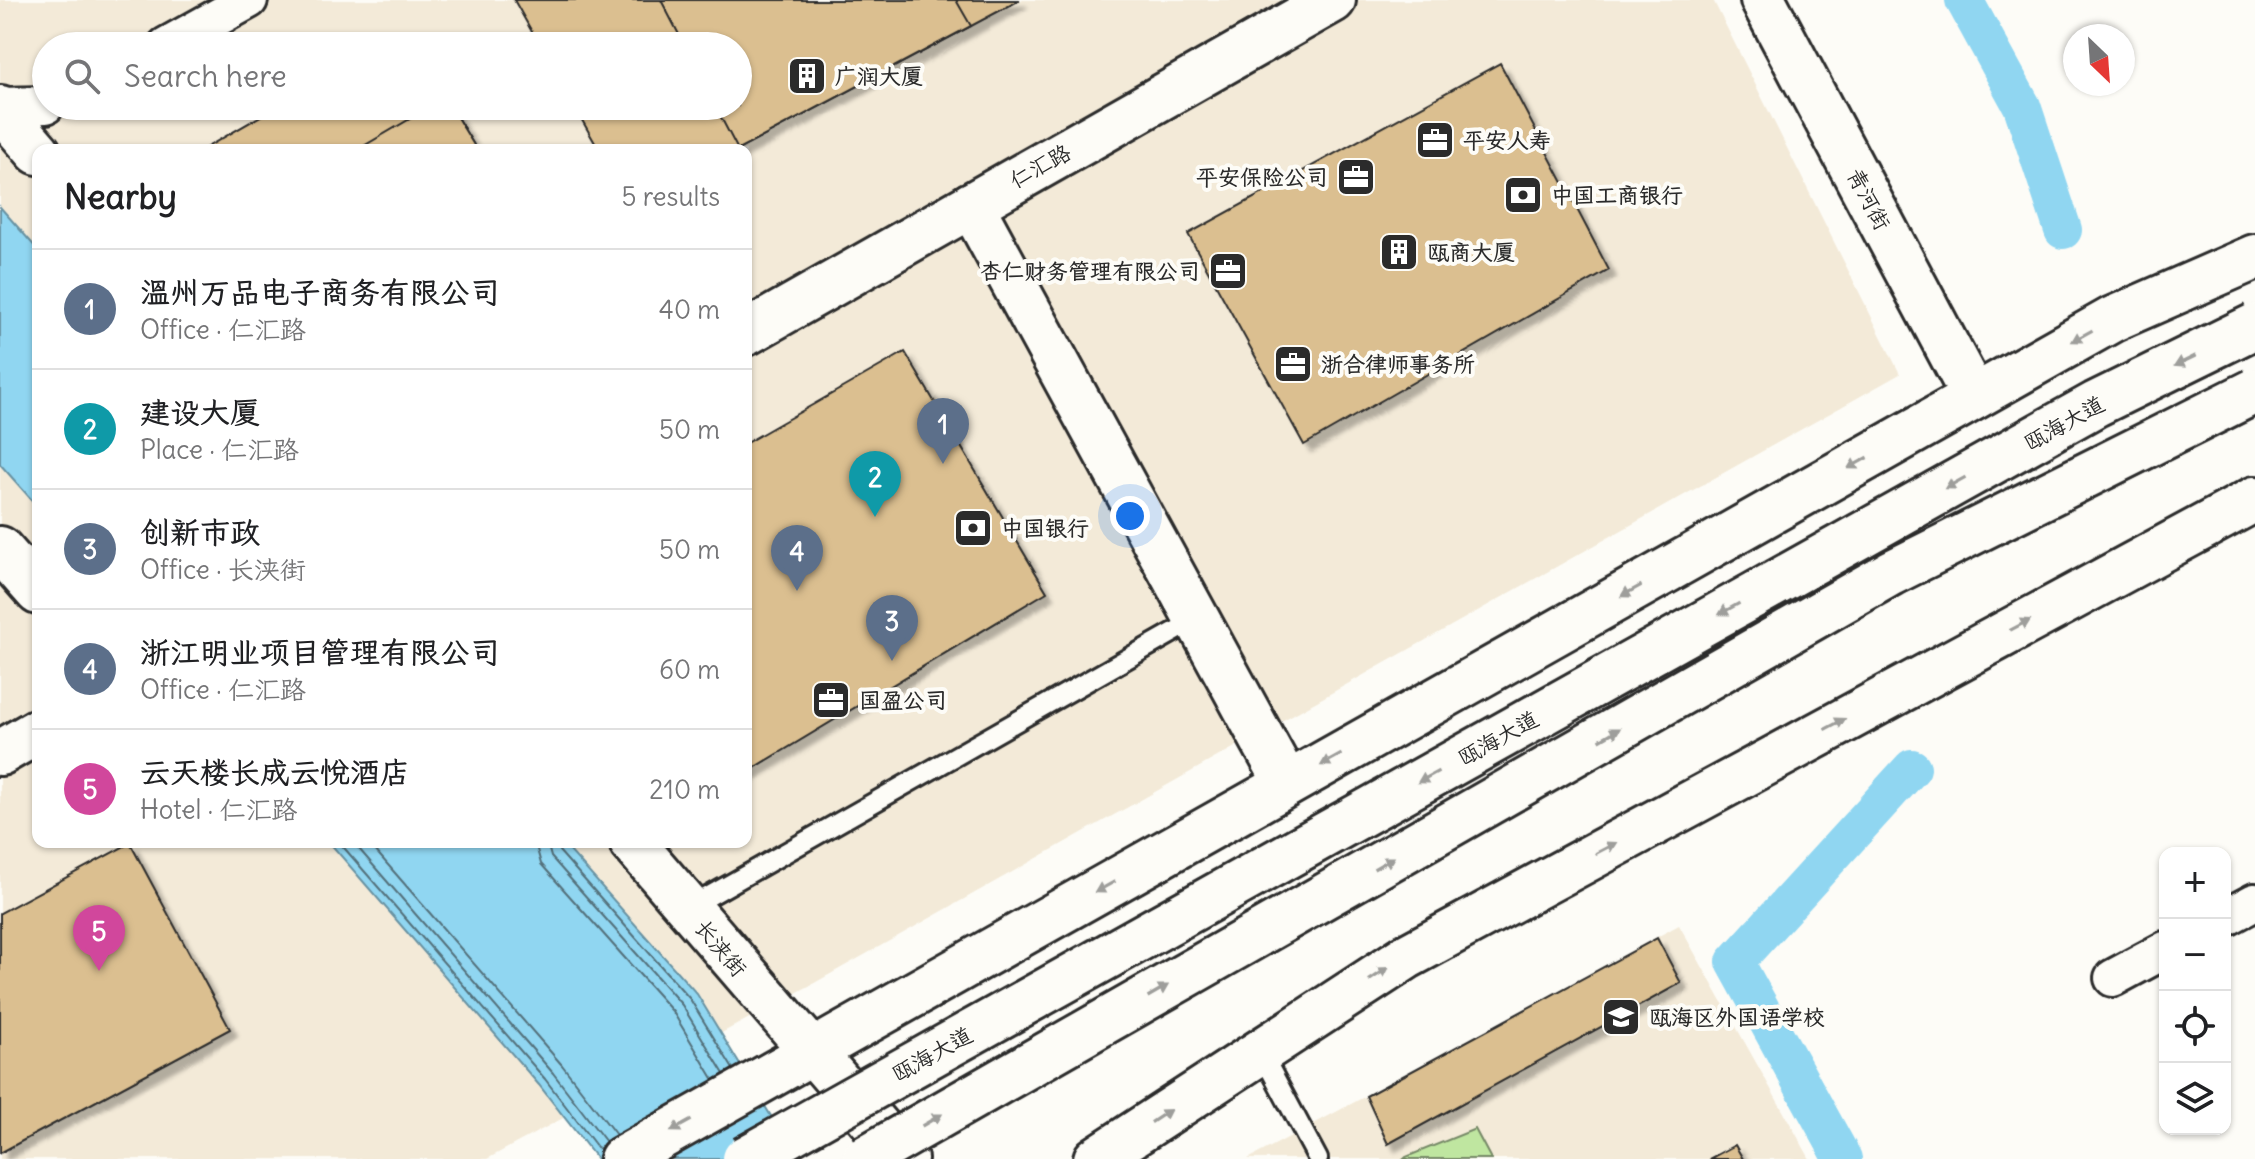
<!DOCTYPE html>
<html lang="en">
<head>
<meta charset="utf-8">
<style>
	:root { --surface:#fff; --page:#f2f2f2; --text:#202124; --muted:#757577; --line:#e0e0e0; --accent:#2b2b2b }
	body { margin:0; font-family:Delius,"LXGW WenKai TC",sans-serif; background:var(--page); color:var(--text) }
	.controls { position:absolute; right:24px; bottom:24px; display:grid; overflow:hidden; border-radius:16px; box-shadow:0 2px 6px #0004 }
	.controls button { width:72px; height:72px; display:grid; place-items:center; padding:0; border:0; border-bottom:2px solid var(--line); background:var(--surface); color:var(--text); font:40px sans-serif }
	.compass { position:absolute; left:2063px; top:24px; width:72px; height:72px; border-radius:50%; background:var(--surface); box-shadow:0 2px 6px #0004; rotate:155deg }
	.you { position:absolute; left:1130px; top:516px; width:28px; height:28px; margin:-20px; border:6px solid #fff; border-radius:50%; background:#1a73e8; box-shadow:0 0 0 12px #1a73e833 }
	.badge { display:grid; place-items:center; width:52px; height:52px; border-radius:50%; background:var(--accent); color:#fff; font-size:26px; font-weight:700 }
	.pin { position:absolute; translate:-50% -66px; filter:drop-shadow(0 2px 4px #0008) }
	.pin::after { content:''; position:absolute; top:42px; width:28px; height:24px; background:inherit; clip-path:polygon(0 0,100% 0,50% 100%) }
	.list { margin:0; padding:0; list-style:none }
	h2 { display:flex; justify-content:space-between; align-items:center; height:104px; margin:0; padding:0 32px; font-size:34px }
	h2 small { font-size:26px; font-weight:400; color:var(--muted) }
	.list li { display:grid; grid-template-columns:52px 1fr auto; gap:24px; align-items:center; box-sizing:border-box; height:120px; padding:0 32px; border-top:2px solid var(--line) }
	.list b { display:block; font-size:30px; white-space:nowrap }
	.list p { margin:0; font-size:26px; white-space:nowrap; color:var(--muted) }
	.list em { font-size:26px; font-style:normal; color:var(--muted) }
	.icon { flex:none; width:44px; height:44px; fill:none; stroke:currentColor; stroke-width:2; stroke-linecap:round; stroke-linejoin:round }
	.map { position:relative; flex:none; width:2255px; height:1159px; overflow:hidden }
	.search { position:absolute; background:var(--surface); box-shadow:0 2px 6px #0004; left:32px; top:32px; width:720px; height:88px; display:flex; align-items:center; gap:20px; box-sizing:border-box; padding:0 28px; border-radius:44px; color:var(--muted); font-size:30px }
	.panel { position:absolute; background:var(--surface); box-shadow:0 2px 6px #0004; left:32px; top:144px; width:720px; height:704px; border-radius:16px }
	.map>svg:first-child { display:block }
	.built { fill:#f3ead8; fill-rule:evenodd }
	.green { fill:#bfe6a0; stroke:#758866; stroke-width:2 }
	.water { fill:#90d6f1; stroke:#6892a2; stroke-width:2 }
	.lines { fill:none; stroke-linecap:round; stroke-linejoin:round }
	.shore { stroke:#536f7a; stroke-width:2 }
	.canal { stroke:#90d6f1; stroke-width:38 }
	.building { fill:#dbbf90; stroke:#2b2b2b; stroke-width:2; filter:url(#shadow) }
	.lane-casing { stroke:#2b2b2b; stroke-width:24 }
	.street-casing { stroke:#2b2b2b; stroke-width:42 }
	.secondary-casing { stroke:#2b2b2b; stroke-width:50 }
	.primary-casing { stroke:#2b2b2b; stroke-width:50 }
	.lane { stroke:#fdfcf7; stroke-width:18 }
	.street { stroke:#fdfcf7; stroke-width:36 }
	.secondary { stroke:#fdfcf7; stroke-width:44 }
	.primary { stroke:#fdfcf7; stroke-width:44 }
	.highway-bridge-casing { stroke:#2b2b2b; stroke-width:50; stroke-linecap:butt }
	.highway-bridge { stroke:#fdfcf7; stroke-width:44 }
	.oneway { fill:#9e9e9b }
	.labels { text-anchor:middle; stroke-width:8; stroke-linejoin:round; paint-order:stroke }
	.poi-label { font-size:22px; font-weight:bold; fill:#2b2b2b; stroke:#fdfcf7; text-anchor:start }
	.street-label { font-size:22px; fill:#2b2b2b; stroke:#fdfcf7 }
</style>
</head>
<body>
<div class="map">
<svg width="2255" height="1159" viewBox="0 0 2255 1159">
	<defs>
		<filter id="shadow"><feDropShadow dx="7" dy="7" stdDeviation="2" flood-color="#0004"/></filter>
	</defs>
	<rect width="100%" height="100%" fill="#fdfcf7"/>
	<filter id="ink" filterUnits="userSpaceOnUse"><feTurbulence type="fractalNoise" baseFrequency=".0125" numOctaves="2"/><feDisplacementMap in="SourceGraphic" scale="16" xChannelSelector="R" yChannelSelector="G"/><feConvolveMatrix kernelMatrix="1 2 1 2 8 2 1 2 1" color-interpolation-filters="sRGB"/></filter>
	<g filter="url(#ink)">
		<g class="built">
			<path d="M0,0H1713L1900,374L809,986L487,1159H0ZM46,46H738V106H46ZM38,150H746V842H38Z"/>
			<polygon points="1679,925 1810,1159 1248,1159 1366,1096"/>
		</g>
		<polygon class="green" points="1475,1129 1491,1159 1404,1159 1406,1157"/>
		<g class="water">
			<polygon points="0,207 38,250 38,507 0,464"/>
			<polygon points="329,842 562,842 697,994 797,1159 597,1159 539,1085"/>
		</g>
		<g class="lines">
			<g class="shore">
				<polyline points="339,842 545,1079 600,1151"/>
				<polyline points="353,842 553,1073 606,1142"/>
				<polyline points="368,842 562,1065 616,1135"/>
				<polyline points="535,842 541,864 673,1012 714,1080"/>
				<polyline points="547,842 551,857 682,1005 724,1074"/>
				<polyline points="557,842 559,851 690,999 733,1069"/>
			</g>
			<g class="canal">
				<polyline points="1964,0 2022,106 2063,230"/>
				<polyline points="1843,1159 1735,962 1912,768"/>
			</g>
		</g>
		<g class="building">
			<polygon points="514,0 1020,0 738,150 599,150 574,106 738,106 738,46 540,46"/>
			<polygon points="661,0 956,0 971,26 738,150 715,106 738,106 738,46 685,46"/>
			<polygon points="407,31 416,46 381,46"/>
			<polygon points="1500,63 1609,270 1304,445 1188,234"/>
			<polygon points="278,106 450,106 477,150 202,150"/>
			<polygon points="432,106 450,106 477,150 357,150"/>
			<polygon points="905,352 1047,592 746,773 746,443"/>
			<polygon points="130,843 230,1029 0,1153 0,913"/>
			<polygon points="1657,938 1681,983 1388,1144 1366,1096"/>
			<polygon points="1735,1145 1743,1159 1709,1159"/>
		</g>
		<g class="lines">
			<g class="lane-casing">
				<g id="lane">
					<polyline points="688,908 1197,619"/>
					<polyline points="1261,1052 1318,1159"/>
				</g>
			</g>
			<g class="street-casing">
				<g id="street">
					<polyline points="166,46 249,0"/>
					<polyline points="0,106 46,105"/>
					<polyline points="2225,918 2255,902"/>
					<polyline points="2113,978 2165,950"/>
				</g>
			</g>
			<g class="secondary-casing">
				<g id="secondary">
					<polyline points="1763,0 1974,397"/>
					<polyline points="0,108 38,152"/>
					<polyline points="971,205 1287,784"/>
					<polyline points="746,333 1333,0"/>
					<polyline points="0,549 38,592"/>
					<polyline points="0,753 38,731"/>
					<polyline points="632,842 905,1159"/>
				</g>
			</g>
			<g class="primary-casing">
				<g id="primary">
					<polyline points="622,1159 2113,319 2255,257"/>
					<polyline points="1096,1159 1406,957 2255,499"/>
				</g>
			</g>
			<use href="#lane" class="lane"/>
			<use href="#street" class="street"/>
			<use href="#secondary" class="secondary"/>
			<use href="#primary" class="primary"/>
			<g class="highway-bridge-casing">
				<g id="highway-bridge">
					<polyline points="745,1159 2096,404 2255,326"/>
					<polyline points="864,1159 1891,573 2255,391"/>
				</g>
			</g>
			<use href="#highway-bridge" class="highway-bridge"/>
		</g>
		<defs><path id="oneway-solid" d="M-6-.8H1V-3.2L6.5 0L1 3.2V.8H-6Z" transform="scale(2)"/></defs>
		<g class="oneway">
			<use href="#oneway-solid" transform="translate(2082 336) rotate(151)"/>
			<use href="#oneway-solid" transform="translate(2185 361) rotate(154)"/>
			<use href="#oneway-solid" transform="translate(1858 463) rotate(151)"/>
			<use href="#oneway-solid" transform="translate(1955 483) rotate(151)"/>
			<use href="#oneway-solid" transform="translate(1631 591) rotate(151)"/>
			<use href="#oneway-solid" transform="translate(1729 609) rotate(151)"/>
			<use href="#oneway-solid" transform="translate(2020 625) rotate(-28)"/>
			<use href="#oneway-solid" transform="translate(1835 724) rotate(-28)"/>
			<use href="#oneway-solid" transform="translate(1610 734) rotate(-30)"/>
			<use href="#oneway-solid" transform="translate(1331 760) rotate(151)"/>
			<use href="#oneway-solid" transform="translate(1428 777) rotate(151)"/>
			<use href="#oneway-solid" transform="translate(1606 848) rotate(-28)"/>
			<use href="#oneway-solid" transform="translate(1384 863) rotate(-30)"/>
			<use href="#oneway-solid" transform="translate(1105 887) rotate(151)"/>
			<use href="#oneway-solid" transform="translate(1379 974) rotate(-33)"/>
			<use href="#oneway-solid" transform="translate(1158 991) rotate(-30)"/>
			<use href="#oneway-solid" transform="translate(1161 1116) rotate(-33)"/>
			<use href="#oneway-solid" transform="translate(932 1120) rotate(-30)"/>
			<use href="#oneway-solid" transform="translate(681 1126) rotate(151)"/>
		</g>
	</g>
	<defs>
		<g id="building-square" transform="scale(2)"><rect x="-9" y="-9" width="18" height="18" rx="4" fill="#2b2b2b" stroke="#fdfcf7"/><path d="M-4-6H4V6H1V3H-1V6H-4ZM-2.5-4.3h1.7v1.8h-1.7ZM.8-4.3h1.7v1.8H.8ZM-2.5-1h1.7V.8h-1.7ZM.8-1h1.7V.8H.8Z" fill="#fff"/></g>
		<g id="office-square" transform="scale(2)"><rect x="-9" y="-9" width="18" height="18" rx="4" fill="#2b2b2b" stroke="#fdfcf7"/><path d="M-6-3h4V-5.5h4V-3h4V5H-6ZM-1-4.5V-3h2v-1.5ZM-6 0V1H6V0Z" fill="#fff"/></g>
		<g id="bank-square" transform="scale(2)"><rect x="-9" y="-9" width="18" height="18" rx="4" fill="#2b2b2b" stroke="#fdfcf7"/><path d="M-6-4H6V4H-6ZM0-2.3a2.3 2.3 0 1 0 0 4.6a2.3 2.3 0 1 0 0-4.6Z" fill="#fff"/></g>
		<g id="school-square" transform="scale(2)"><rect x="-9" y="-9" width="18" height="18" rx="4" fill="#2b2b2b" stroke="#fdfcf7"/><path d="M0-5L7-2L0 1L-7-2ZM-4 1L0 2.5L4 1V4Q0 6-4 4Z" fill="#fff"/></g>
	</defs>
	<g fill-rule="evenodd">
		<use href="#building-square" x="807" y="76"/>
		<use href="#office-square" x="1435" y="140"/>
		<use href="#office-square" x="1356" y="177"/>
		<use href="#bank-square" x="1523" y="195"/>
		<use href="#building-square" x="1399" y="252"/>
		<use href="#office-square" x="1228" y="271"/>
		<use href="#office-square" x="1293" y="364"/>
		<use href="#bank-square" x="973" y="528"/>
		<use href="#office-square" x="831" y="700"/>
		<use href="#school-square" x="1621" y="1017"/>
	</g>
	<g class="labels">
		<g class="poi-label">
			<text x="835" y="84">广润大厦</text>
			<text x="1463" y="148">平安人寿</text>
			<text x="1328" y="185" text-anchor="end">平安保险公司</text>
			<text x="1551" y="203">中国工商银行</text>
			<text x="1427" y="260">瓯商大厦</text>
			<text x="1200" y="279" text-anchor="end">杏仁财务管理有限公司</text>
			<text x="1321" y="372">浙合律师事务所</text>
			<text x="1001" y="536">中国银行</text>
			<text x="859" y="708">国盈公司</text>
			<text x="1649" y="1025">瓯海区外国语学校</text>
		</g>
		<g class="street-label">
			<text transform="translate(1040 166) rotate(-29)" y="8">仁汇路</text>
			<text transform="translate(1869 199) rotate(62)" y="8">青河街</text>
			<text transform="translate(2064 423) rotate(-29)" y="8">瓯海大道</text>
			<text transform="translate(1498 738) rotate(-29)" y="8">瓯海大道</text>
			<text transform="translate(721 948) rotate(50)" y="8">长浃街</text>
			<text transform="translate(932 1054) rotate(-29)" y="8">瓯海大道</text>
		</g>
	</g>
</svg>
<div class="controls">
<button>+</button>
<button>−</button>
<button><svg class="icon" aria-label="locate" viewBox="0 0 24 24"><circle cx="12" cy="12" r="6"/><path d="M12 2v4M12 18v4M2 12h4M18 12h4"/></svg></button>
<button><svg class="icon" aria-label="layers" viewBox="0 0 24 24"><path d="M12 4l9 5-9 5-9-5zM3 14l9 5 9-5"/></svg></button>
</div>
<svg class="compass" viewBox="-18 -18 36 36"><path d="M0-13l5 13h-10z" fill="#e53935"/><path d="M0 13l5-13h-10z" fill="#757577"/></svg>
<div class="you"></div>
<div class="pin badge" style="left:943px;top:464px;background:#5c6f8a">1</div>
<div class="pin badge" style="left:875px;top:517px;background:#0f9aa8">2</div>
<div class="pin badge" style="left:892px;top:661px;background:#5c6f8a">3</div>
<div class="pin badge" style="left:797px;top:591px;background:#5c6f8a">4</div>
<div class="pin badge" style="left:99px;top:971px;background:#d1479c">5</div>
<div class="search"><svg class="icon" aria-label="search" viewBox="0 0 24 24"><circle cx="10" cy="10" r="6"/><path d="M15 15l6 6"/></svg>Search here</div>
<section class="panel">
<h2>Nearby<small>5 results</small></h2>
<ul class="list">
<li><span class="badge" style="background:#5c6f8a">1</span><div><b>温州万品电子商务有限公司</b><p>Office · 仁汇路</p></div><em>40 m</em></li>
<li><span class="badge" style="background:#0f9aa8">2</span><div><b>建设大厦</b><p>Place · 仁汇路</p></div><em>50 m</em></li>
<li><span class="badge" style="background:#5c6f8a">3</span><div><b>创新市政</b><p>Office · 长浃街</p></div><em>50 m</em></li>
<li><span class="badge" style="background:#5c6f8a">4</span><div><b>浙江明业项目管理有限公司</b><p>Office · 仁汇路</p></div><em>60 m</em></li>
<li><span class="badge" style="background:#d1479c">5</span><div><b>云天楼长成云悦酒店</b><p>Hotel · 仁汇路</p></div><em>210 m</em></li>
</ul>
</section>
</div>
</body>
</html>
